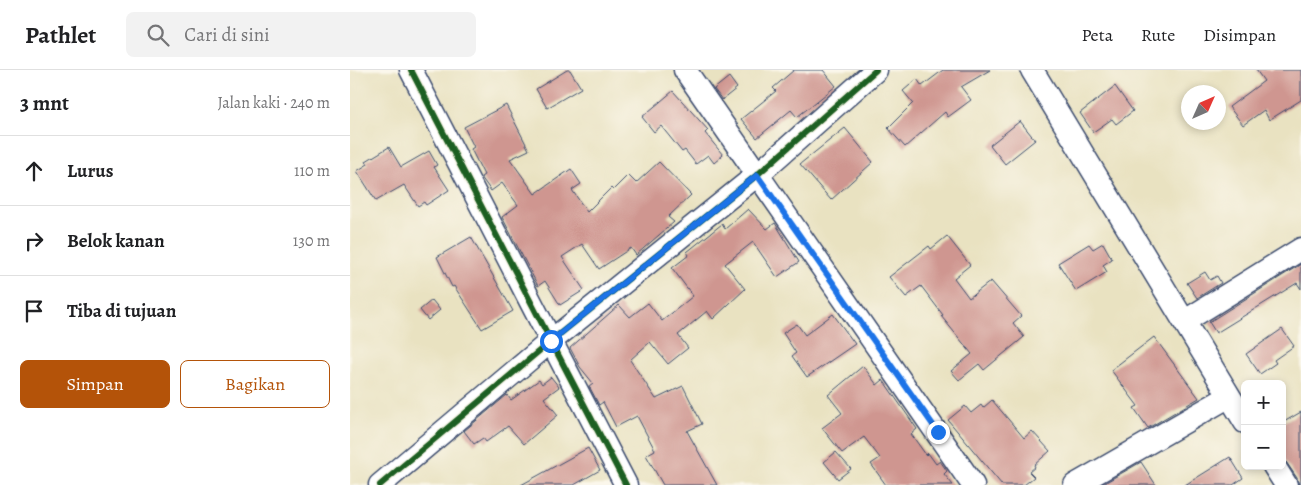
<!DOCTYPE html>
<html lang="id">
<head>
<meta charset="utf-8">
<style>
	:root { --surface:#fff; --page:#f2f2f2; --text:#202124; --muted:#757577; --line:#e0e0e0; --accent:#b45309 }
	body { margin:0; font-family:Alegreya,serif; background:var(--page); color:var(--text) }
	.controls { position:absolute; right:15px; bottom:15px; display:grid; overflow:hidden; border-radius:8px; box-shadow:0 2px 8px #0003 }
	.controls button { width:45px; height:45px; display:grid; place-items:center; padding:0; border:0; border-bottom:1px solid var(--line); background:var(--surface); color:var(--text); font:25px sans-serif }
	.compass { position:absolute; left:831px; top:15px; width:45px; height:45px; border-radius:50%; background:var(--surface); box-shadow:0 2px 8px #0003; rotate:45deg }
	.stop { position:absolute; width:15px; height:15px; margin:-11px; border:4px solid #1a73e8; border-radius:50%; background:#fff }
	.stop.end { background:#1a73e8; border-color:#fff; box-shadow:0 1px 5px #0008 }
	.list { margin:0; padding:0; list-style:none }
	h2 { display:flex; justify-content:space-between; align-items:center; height:65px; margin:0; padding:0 20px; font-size:21px }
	h2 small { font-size:16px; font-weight:400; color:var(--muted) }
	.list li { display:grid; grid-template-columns:32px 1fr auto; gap:15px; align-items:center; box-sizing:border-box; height:70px; padding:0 20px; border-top:1px solid var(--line) }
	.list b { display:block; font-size:19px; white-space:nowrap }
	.list em { font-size:16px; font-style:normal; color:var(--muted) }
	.actions { display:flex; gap:10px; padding:15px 20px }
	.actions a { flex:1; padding:11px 0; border:1px solid var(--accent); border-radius:8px; text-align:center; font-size:18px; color:var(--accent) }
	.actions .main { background:var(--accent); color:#fff }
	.icon { flex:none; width:28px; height:28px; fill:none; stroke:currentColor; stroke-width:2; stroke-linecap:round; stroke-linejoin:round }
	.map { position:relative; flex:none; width:951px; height:415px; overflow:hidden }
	header { display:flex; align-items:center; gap:30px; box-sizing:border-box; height:70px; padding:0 25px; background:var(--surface); border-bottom:1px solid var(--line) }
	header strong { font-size:24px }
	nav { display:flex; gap:28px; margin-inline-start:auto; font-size:18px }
	.search { width:350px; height:45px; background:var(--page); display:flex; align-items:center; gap:12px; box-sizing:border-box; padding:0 18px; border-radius:8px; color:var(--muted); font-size:19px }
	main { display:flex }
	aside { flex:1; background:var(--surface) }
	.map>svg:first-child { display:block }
	.building { fill:#cf9690 }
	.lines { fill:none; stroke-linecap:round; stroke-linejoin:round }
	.minor-casing { stroke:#3a4a6d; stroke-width:25 }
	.minor { stroke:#fff; stroke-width:22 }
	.cycleway-casing { stroke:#fbf7ec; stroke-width:9 }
	.cycleway { stroke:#1b5e20; stroke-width:6 }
	.route { stroke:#1a73e8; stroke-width:6 }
</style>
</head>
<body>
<header>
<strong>Pathlet</strong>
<div class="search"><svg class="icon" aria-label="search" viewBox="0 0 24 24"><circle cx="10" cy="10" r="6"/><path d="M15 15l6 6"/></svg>Cari di sini</div>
<nav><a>Peta</a><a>Rute</a><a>Disimpan</a></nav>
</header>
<main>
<aside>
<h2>3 mnt<small>Jalan kaki · 240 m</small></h2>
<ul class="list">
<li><svg class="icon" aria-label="ahead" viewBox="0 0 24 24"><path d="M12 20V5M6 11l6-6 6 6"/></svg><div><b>Lurus</b></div><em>110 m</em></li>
<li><svg class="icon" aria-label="right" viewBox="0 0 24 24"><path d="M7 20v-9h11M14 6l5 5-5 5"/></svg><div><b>Belok kanan</b></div><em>130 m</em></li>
<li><svg class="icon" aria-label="arrive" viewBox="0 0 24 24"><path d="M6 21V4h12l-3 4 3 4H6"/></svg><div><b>Tiba di tujuan</b></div></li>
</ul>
<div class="actions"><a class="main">Simpan</a><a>Bagikan</a></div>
</aside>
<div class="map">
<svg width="951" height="415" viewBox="0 0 951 415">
	<rect width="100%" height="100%" fill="#fbf7ec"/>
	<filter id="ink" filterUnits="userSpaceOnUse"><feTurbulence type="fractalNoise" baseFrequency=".02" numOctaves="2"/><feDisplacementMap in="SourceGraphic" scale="10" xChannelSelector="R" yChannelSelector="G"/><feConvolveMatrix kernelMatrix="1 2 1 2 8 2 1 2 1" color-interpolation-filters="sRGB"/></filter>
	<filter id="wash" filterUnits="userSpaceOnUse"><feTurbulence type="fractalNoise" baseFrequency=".0096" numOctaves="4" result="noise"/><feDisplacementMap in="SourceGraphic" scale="20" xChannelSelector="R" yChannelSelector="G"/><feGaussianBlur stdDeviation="1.12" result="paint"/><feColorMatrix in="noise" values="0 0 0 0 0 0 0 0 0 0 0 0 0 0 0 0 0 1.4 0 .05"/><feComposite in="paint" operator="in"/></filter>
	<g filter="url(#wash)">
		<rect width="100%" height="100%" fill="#e9e2c1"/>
		<g id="blocks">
			<g class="building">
				<polygon points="217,0 220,0 231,18 197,38 186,19"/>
				<polygon points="444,0 473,0 486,16 447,47 441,40 407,68 391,49 426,21 423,18"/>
				<polygon points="593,0 640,0 611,17 621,30 598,47 595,42 555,77 538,58 563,33 553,21 567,9 572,16"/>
				<polygon points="906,0 951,0 951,30 919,50 914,40 893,55 879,37 914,11"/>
				<polygon points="379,7 387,18 372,30 364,19"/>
				<polygon points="765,16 783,41 766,54 762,49 743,62 730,43"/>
				<polygon points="323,21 358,60 355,63 373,85 364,93 358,85 346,94 335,80 332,82 311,56 304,62 292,47"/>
				<polygon points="156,35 179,80 160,89 185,124 221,99 231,114 222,120 237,142 261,118 263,120 278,105 286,113 309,92 341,125 318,147 324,152 286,185 281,178 249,199 232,174 212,187 234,220 210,235 195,211 188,216 152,147 168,135 152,113 141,121 131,107 134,105 121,79 124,77 114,57"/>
				<polygon points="670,51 685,70 655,94 640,75"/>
				<polygon points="495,58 523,92 481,130 450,94"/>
				<polygon points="39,77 51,97 79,81 87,95 84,97 99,120 76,135 74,132 68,136 54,115 26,131 7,101 18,94 16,91"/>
				<polygon points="398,139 417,159 425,153 449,192 427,207 403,172 375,194 395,219 363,249 357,241 328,265 338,278 318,294 300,272 280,290 306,329 333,316 352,354 337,361 367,415 313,415 296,385 305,380 287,346 266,357 253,332 249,335 239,316 243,313 230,297 220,278 269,235 280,247 298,233 312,251 343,226 322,198 339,185 337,182 372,154 375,159"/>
				<polygon points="597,166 620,195 604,208 619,228 641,211 671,246 663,253 674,267 634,300 629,294 609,310 601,301 622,284 591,246 593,245 571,216 556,227 539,207 579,176 581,179"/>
				<polygon points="121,167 163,241 132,259 104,216 102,217 87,187"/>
				<polygon points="753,173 762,189 753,195 757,202 726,221 708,193 739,174 743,179"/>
				<polygon points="951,194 951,219 947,213 866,263 859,252"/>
				<polygon points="855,202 860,210 867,206 871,213 847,228 837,213"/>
				<polygon points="82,230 90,240 78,250 70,240"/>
				<polygon points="483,244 505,274 457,307 442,286 446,283 433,263 447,254 455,265"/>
				<polygon points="932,259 944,276 924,290 926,293 910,304 896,284"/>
				<polygon points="804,267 849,328 798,358 784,338 788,336 761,300"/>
				<polygon points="513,296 527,315 533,310 567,359 561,364 576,385 578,383 586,394 590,391 597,401 594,404 603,415 536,415 521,394 530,388 514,367 492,383 472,358 492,343 478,325"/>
				<polygon points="201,307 209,317 194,328 208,345 174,374 158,356 136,372 133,368 124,374 114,361 157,325 161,330 189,310 192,314"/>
				<polygon points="642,330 674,368 682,361 700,381 684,395 685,397 679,402 684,407 674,415 652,415 598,350 615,336 621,343 631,335 633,338"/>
				<polygon points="951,342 951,415 949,415 947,408 932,386 932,353"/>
				<polygon points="238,378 250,400 224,415 171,415"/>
				<polygon points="486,382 501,399 488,409 474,392"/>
				<polygon points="880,387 893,408 883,415 835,415"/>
				<polygon points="791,392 806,415 751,415"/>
			</g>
		</g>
	</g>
	<g filter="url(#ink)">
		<use href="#blocks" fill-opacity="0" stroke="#3a4a6d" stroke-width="1"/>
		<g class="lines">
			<g class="minor-casing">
				<g id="minor">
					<polyline points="335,0 623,415"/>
					<polyline points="682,0 895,352"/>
					<polyline points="835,251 951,179"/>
					<polyline points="924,396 936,415"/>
					<polyline points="30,415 201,271 61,0"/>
					<polyline points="276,415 201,271 407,105 526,0"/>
					<polyline points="725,415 878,327"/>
				</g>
			</g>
			<use href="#minor" class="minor"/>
			<g class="cycleway-casing">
				<g id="cycleway">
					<polyline points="30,415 201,271 61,0"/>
					<polyline points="276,415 201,271 407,105 526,0"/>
				</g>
			</g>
			<use href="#cycleway" class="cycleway"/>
		</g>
	</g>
	<g class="lines" filter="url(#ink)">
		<polyline class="route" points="201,271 407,105 588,362"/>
	</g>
</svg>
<div class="controls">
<button>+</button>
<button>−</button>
</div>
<svg class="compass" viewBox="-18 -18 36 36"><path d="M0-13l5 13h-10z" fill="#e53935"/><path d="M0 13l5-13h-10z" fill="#757577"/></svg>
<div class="stop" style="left:201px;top:271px"></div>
<div class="stop end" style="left:588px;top:362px"></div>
</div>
</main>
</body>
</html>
